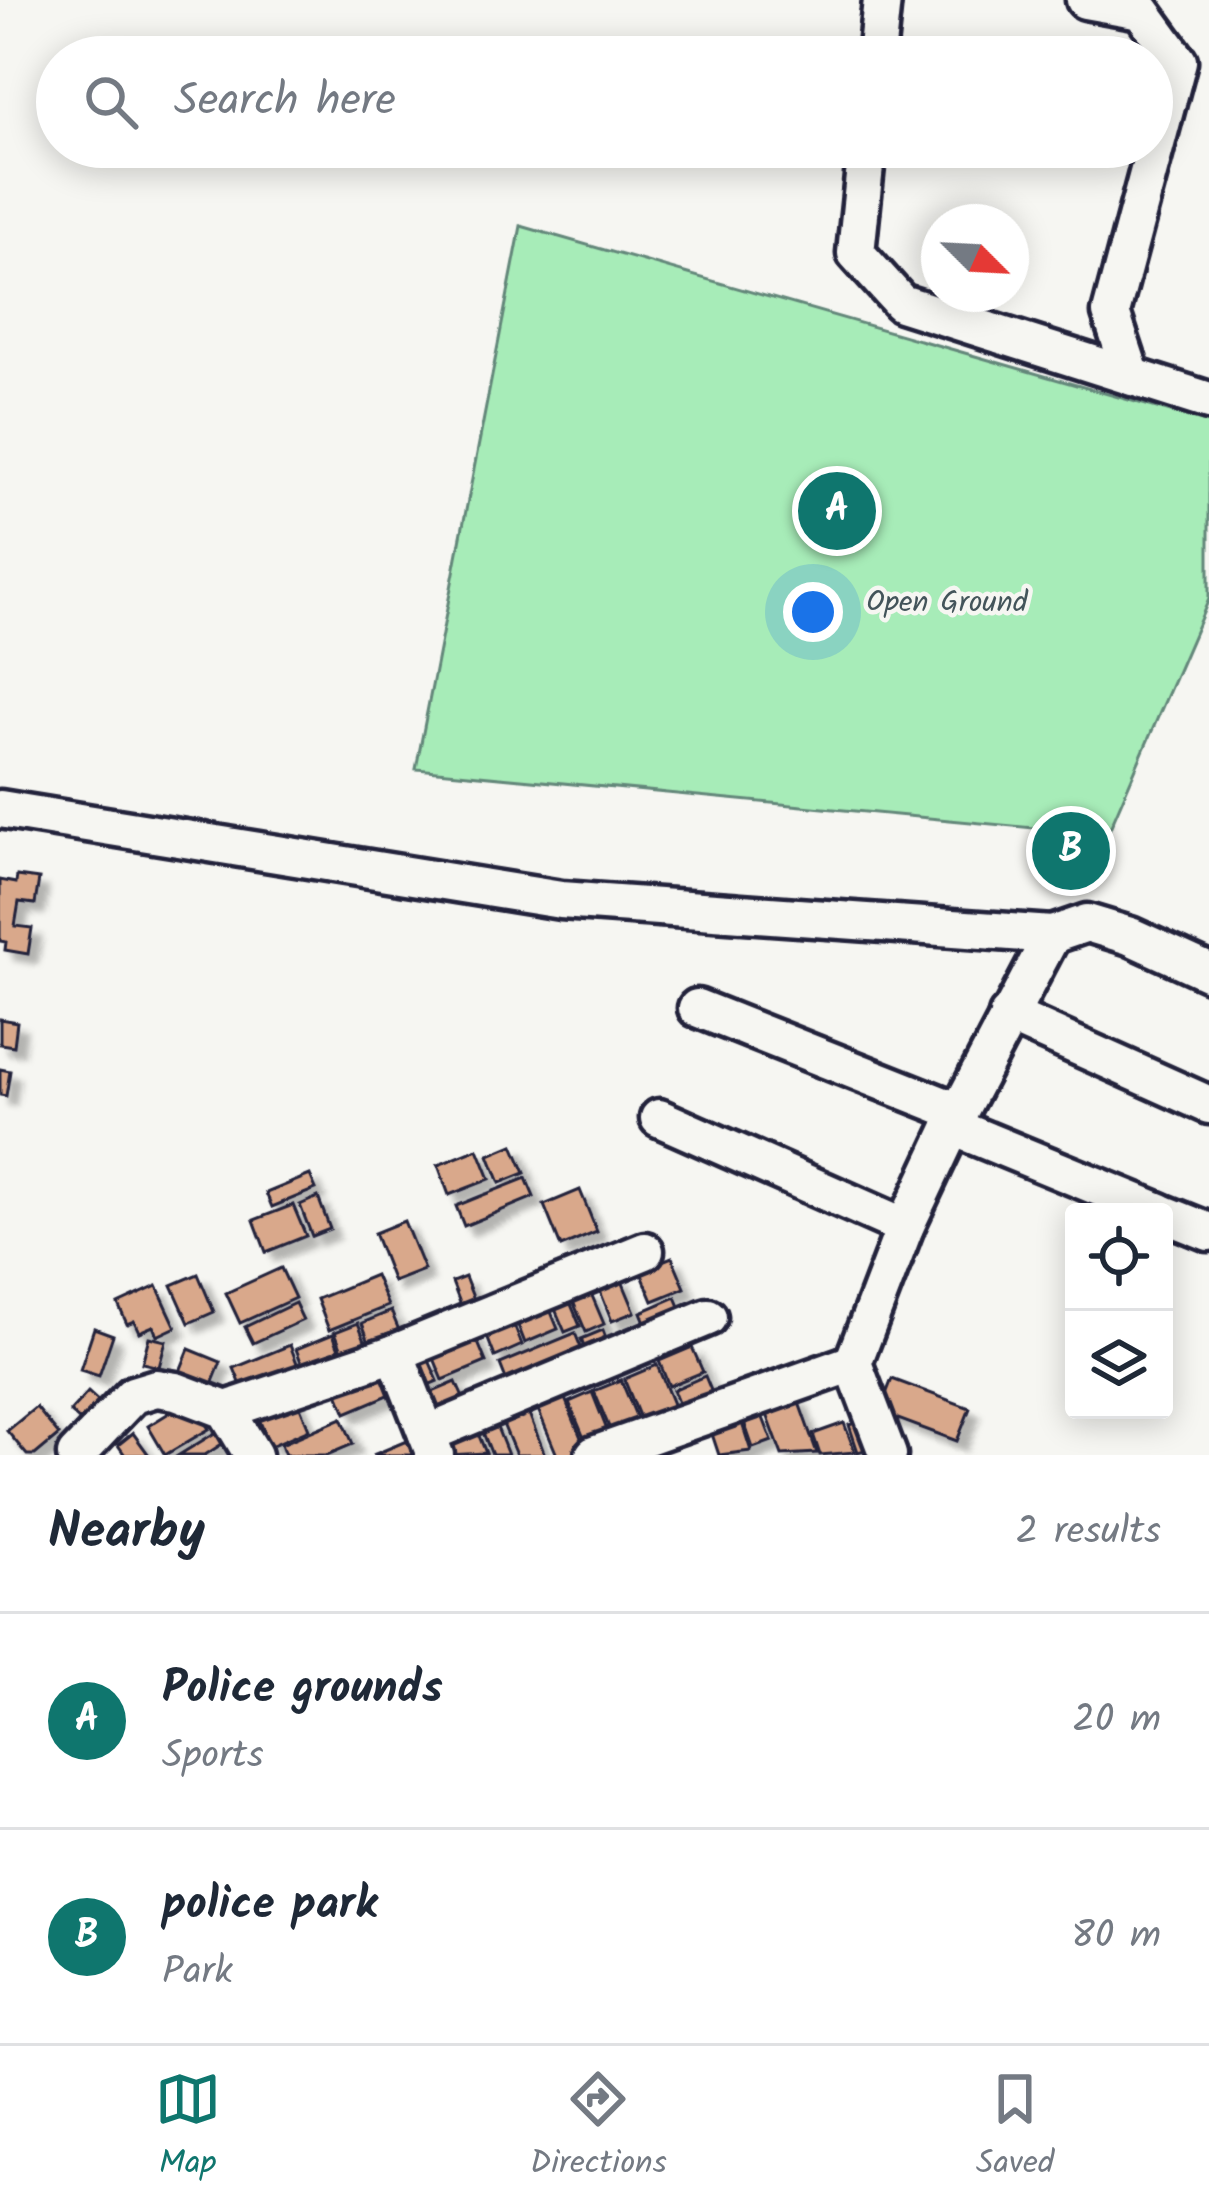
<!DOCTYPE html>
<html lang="en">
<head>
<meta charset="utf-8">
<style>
	:root { --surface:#fff; --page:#f2f2f3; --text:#1f2937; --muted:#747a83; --line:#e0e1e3; --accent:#0f766e }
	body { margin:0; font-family:Kalam,sans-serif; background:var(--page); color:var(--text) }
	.controls { position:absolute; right:36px; bottom:36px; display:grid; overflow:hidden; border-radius:12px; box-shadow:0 6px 30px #0003 }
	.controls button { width:108px; height:108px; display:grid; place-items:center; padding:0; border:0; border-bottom:3px solid var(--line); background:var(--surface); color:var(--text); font:60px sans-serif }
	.compass { position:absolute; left:921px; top:204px; width:108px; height:108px; border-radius:50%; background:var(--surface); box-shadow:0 6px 30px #0003; rotate:114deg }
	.you { position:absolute; left:813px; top:612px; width:42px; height:42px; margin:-30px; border:9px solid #fff; border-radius:50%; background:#1a73e8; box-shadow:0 0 0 18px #1a73e833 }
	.badge { display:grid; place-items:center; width:78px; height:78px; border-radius:50%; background:var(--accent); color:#fff; font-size:39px; font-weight:700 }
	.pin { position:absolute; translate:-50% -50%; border:6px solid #fff; box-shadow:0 3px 12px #0006 }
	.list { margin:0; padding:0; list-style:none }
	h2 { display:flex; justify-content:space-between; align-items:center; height:156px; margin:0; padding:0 48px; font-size:51px }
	h2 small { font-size:39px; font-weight:400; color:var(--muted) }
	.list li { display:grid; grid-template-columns:78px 1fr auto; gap:36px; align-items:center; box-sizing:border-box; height:216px; padding:0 48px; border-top:3px solid var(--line) }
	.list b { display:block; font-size:45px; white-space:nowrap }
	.list p { margin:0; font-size:39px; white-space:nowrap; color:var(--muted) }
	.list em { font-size:39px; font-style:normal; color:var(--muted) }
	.icon { flex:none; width:66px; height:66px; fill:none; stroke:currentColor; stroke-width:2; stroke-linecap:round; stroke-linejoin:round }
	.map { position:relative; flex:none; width:1209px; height:1455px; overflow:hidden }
	.search { position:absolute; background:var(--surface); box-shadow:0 6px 30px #0003; left:36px; right:36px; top:36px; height:132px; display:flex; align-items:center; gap:30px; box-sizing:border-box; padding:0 42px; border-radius:66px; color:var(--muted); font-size:45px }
	.sheet { height:588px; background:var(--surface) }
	nav { display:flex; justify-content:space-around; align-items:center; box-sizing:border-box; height:168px; border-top:3px solid var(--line); background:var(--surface); font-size:33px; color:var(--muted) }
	nav a { display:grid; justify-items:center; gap:6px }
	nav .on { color:var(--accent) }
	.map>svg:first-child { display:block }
	.green { fill:#a7ecb8; stroke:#64877a; stroke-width:3 }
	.building { fill:#d9a88b; stroke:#22223b; stroke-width:3; filter:url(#shadow) }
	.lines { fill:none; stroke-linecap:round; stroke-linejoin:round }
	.minor-casing { stroke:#22223b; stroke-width:45 }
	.minor { stroke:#f6f6f2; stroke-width:36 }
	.labels { text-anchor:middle; stroke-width:9; stroke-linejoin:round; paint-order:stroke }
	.park-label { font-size:30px; fill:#43545a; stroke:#f6f6f2 }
</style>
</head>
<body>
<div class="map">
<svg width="1209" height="1455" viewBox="0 0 1209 1455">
	<defs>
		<filter id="shadow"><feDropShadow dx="9" dy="9" stdDeviation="3" flood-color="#0004"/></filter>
	</defs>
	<rect width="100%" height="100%" fill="#f6f6f2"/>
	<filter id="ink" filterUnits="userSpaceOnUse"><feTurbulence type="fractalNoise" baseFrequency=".00833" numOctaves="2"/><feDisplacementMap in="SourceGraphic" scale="24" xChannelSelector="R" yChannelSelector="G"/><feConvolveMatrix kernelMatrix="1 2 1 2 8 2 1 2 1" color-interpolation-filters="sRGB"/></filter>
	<g filter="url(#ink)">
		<polygon class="green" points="521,226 1209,423 1209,599 1107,835 416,769"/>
		<g class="building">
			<polygon points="17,876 39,879 35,904 19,902 15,926 32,928 28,954 5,950 6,942 0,941 0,880 16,883"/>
			<polygon points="0,1019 17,1022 14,1046 0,1044"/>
			<polygon points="0,1069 10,1071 6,1096 0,1095"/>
			<polygon points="513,1145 525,1173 500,1183 489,1155"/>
			<polygon points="478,1149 490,1179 449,1195 438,1165"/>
			<polygon points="310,1175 316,1189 272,1207 266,1193"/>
			<polygon points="526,1178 534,1197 464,1226 456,1206"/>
			<polygon points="580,1190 597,1232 561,1247 544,1205"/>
			<polygon points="318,1197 330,1229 312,1236 300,1205"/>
			<polygon points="293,1205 306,1236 266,1252 254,1220"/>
			<polygon points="404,1221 424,1270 393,1282 374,1233"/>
			<polygon points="672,1257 685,1288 653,1301 640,1270"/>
			<polygon points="281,1268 295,1298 240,1323 226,1293"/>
			<polygon points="198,1274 214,1312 189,1323 172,1285"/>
			<polygon points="375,1275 388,1306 329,1330 317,1299"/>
			<polygon points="620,1276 635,1312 612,1321 598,1286"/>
			<polygon points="465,1277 478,1310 465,1316 452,1282"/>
			<polygon points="157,1286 176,1327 157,1336 153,1326 139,1332 134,1321 127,1324 118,1304"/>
			<polygon points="590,1291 604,1324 586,1332 572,1299"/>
			<polygon points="676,1297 687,1323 651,1337 641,1312"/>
			<polygon points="570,1302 580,1326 565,1332 555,1309"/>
			<polygon points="295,1303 303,1320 253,1343 245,1327"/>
			<polygon points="549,1307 558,1329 525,1343 516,1320"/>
			<polygon points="391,1311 403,1340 373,1352 362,1323"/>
			<polygon points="358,1323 371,1355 348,1365 335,1332"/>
			<polygon points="513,1323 522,1345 495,1357 486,1334"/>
			<polygon points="94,1328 113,1335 99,1376 80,1370"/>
			<polygon points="603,1330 611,1351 589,1360 581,1339"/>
			<polygon points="474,1333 486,1362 443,1380 431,1351"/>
			<polygon points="575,1333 586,1360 511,1392 500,1364"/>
			<polygon points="333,1334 345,1364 308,1379 296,1349"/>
			<polygon points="149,1337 166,1341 159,1367 142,1363"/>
			<polygon points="290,1345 303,1379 248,1402 234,1368"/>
			<polygon points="692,1347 703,1372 669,1386 659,1361"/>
			<polygon points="189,1349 221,1362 208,1394 176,1381"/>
			<polygon points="428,1358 438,1381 414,1391 404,1368"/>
			<polygon points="388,1365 398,1391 346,1413 336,1388"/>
			<polygon points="657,1365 677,1414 644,1428 624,1379"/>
			<polygon points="705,1376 717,1405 684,1418 673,1390"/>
			<polygon points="892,1379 970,1408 957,1441 879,1412"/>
			<polygon points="621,1380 641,1428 614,1439 594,1391"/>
			<polygon points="456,1382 468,1409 435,1423 423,1396"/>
			<polygon points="88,1392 110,1412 92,1432 70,1412"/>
			<polygon points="592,1392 611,1440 589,1450 569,1402"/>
			<polygon points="564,1396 586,1450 574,1455 557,1455 537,1407"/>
			<polygon points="296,1397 309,1429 270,1446 257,1414"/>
			<polygon points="797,1397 817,1453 782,1455 765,1409"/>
			<polygon points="190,1400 209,1429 165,1455 148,1426"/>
			<polygon points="526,1406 545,1455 516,1455 500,1417"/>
			<polygon points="36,1407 59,1435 35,1455 27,1455 7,1431"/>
			<polygon points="762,1415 772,1441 753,1448 744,1422"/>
			<polygon points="342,1418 353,1444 327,1455 285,1455 281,1444"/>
			<polygon points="869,1418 878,1446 858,1452 849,1425"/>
			<polygon points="494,1420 508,1455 492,1455 480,1425"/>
			<polygon points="741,1420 751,1451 719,1455 711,1431"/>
			<polygon points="844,1423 855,1452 820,1455 813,1434"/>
			<polygon points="475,1426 486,1453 447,1455 441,1440"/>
			<polygon points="218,1431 225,1442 205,1455 179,1455"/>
			<polygon points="133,1433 149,1455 125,1455 118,1445"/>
			<polygon points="416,1437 424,1455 373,1455"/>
		</g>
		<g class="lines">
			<g class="minor-casing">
				<g id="minor">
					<polyline points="1085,0 1141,10 1178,61 1111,313 1132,377"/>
					<polyline points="876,57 882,0"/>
					<polyline points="867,147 856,253 901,303 1209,401"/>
					<polyline points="0,809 561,900 1052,935 959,1112 905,1227 853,1363 888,1455"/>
					<polyline points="1052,935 1087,923 1130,936 1209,972"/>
					<polyline points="697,1008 959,1112"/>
					<polyline points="1008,1015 1209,1105"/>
					<polyline points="659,1118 905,1227"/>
					<polyline points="953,1127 1160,1212"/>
					<polyline points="1164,1214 1209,1232"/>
					<polyline points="395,1353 435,1455"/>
					<polyline points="226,1410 395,1353 645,1251"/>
					<polyline points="427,1434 708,1317"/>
					<polyline points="76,1455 133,1395 156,1388 176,1391 226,1410 253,1455"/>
					<polyline points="594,1455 853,1363"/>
				</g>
			</g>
			<use href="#minor" class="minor"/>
		</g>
	</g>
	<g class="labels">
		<g class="park-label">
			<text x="947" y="611">Open Ground</text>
		</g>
	</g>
</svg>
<div class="controls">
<button><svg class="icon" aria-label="locate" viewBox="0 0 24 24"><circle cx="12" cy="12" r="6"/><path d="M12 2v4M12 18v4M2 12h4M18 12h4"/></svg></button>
<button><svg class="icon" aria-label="layers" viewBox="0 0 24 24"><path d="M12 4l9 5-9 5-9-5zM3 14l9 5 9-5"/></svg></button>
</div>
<svg class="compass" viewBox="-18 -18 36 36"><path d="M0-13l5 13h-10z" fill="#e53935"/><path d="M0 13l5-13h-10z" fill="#747a83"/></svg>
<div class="you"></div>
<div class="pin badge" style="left:837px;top:511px">A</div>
<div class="pin badge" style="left:1071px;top:851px">B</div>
<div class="search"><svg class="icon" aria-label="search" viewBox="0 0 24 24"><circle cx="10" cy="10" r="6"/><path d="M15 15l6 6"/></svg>Search here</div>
</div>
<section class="sheet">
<h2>Nearby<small>2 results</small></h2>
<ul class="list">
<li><span class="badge">A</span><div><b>Police grounds</b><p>Sports</p></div><em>20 m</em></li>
<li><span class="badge">B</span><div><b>police park</b><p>Park</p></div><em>80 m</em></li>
</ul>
</section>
<nav>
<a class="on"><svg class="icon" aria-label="map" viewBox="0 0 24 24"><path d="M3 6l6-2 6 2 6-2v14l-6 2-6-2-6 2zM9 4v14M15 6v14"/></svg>Map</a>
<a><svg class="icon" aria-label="directions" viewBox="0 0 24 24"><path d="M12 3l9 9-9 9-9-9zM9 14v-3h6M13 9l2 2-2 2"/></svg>Directions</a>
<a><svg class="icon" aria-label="saved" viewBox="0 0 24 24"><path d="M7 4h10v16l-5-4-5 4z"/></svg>Saved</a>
</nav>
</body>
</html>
